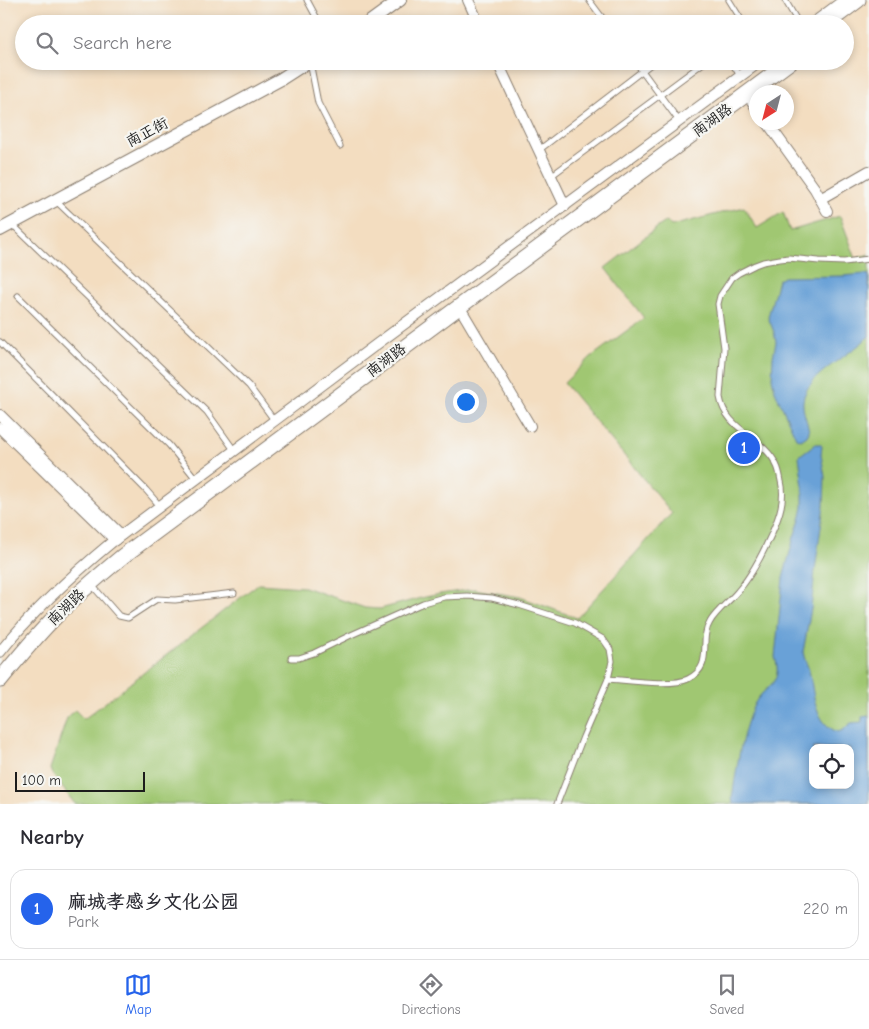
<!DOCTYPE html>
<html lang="en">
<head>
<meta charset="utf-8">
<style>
	:root { --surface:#fff; --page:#f2f2f3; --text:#2b2b33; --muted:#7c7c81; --line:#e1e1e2; --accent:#2563eb }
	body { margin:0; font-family:"Comic Neue","LXGW WenKai TC",sans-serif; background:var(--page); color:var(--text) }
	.controls { position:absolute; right:15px; bottom:15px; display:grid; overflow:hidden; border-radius:10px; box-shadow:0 2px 8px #0003 }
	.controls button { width:45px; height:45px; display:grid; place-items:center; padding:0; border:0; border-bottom:1px solid var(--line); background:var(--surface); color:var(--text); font:25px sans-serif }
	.compass { position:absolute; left:749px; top:85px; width:45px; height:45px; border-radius:50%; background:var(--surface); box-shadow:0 2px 8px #0003; rotate:216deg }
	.scale { position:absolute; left:15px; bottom:12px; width:130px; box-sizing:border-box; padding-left:5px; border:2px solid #1c1c1c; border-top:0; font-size:14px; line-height:18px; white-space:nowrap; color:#1c1c1c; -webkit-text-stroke:4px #f6f6f2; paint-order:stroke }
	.you { position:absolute; left:465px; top:401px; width:18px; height:18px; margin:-12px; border:4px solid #fff; border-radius:50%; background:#1a73e8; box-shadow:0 0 0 8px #1a73e833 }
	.badge { display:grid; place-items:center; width:32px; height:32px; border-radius:50%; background:var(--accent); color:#fff; font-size:16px; font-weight:700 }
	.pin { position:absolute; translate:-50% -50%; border:2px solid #fff; box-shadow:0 1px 5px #0006 }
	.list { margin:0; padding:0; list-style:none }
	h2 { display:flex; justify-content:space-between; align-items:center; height:65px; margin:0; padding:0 20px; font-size:21px }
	h2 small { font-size:16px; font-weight:400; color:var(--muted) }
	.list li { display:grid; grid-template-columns:32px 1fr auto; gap:15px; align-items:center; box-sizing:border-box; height:80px; margin:0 10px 10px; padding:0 10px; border:1px solid var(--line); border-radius:15px }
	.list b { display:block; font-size:19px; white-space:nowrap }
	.list p { margin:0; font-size:16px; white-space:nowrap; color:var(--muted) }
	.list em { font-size:16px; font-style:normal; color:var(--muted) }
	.icon { flex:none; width:28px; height:28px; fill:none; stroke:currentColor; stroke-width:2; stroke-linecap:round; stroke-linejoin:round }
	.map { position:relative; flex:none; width:869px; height:804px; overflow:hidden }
	.search { position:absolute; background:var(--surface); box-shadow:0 2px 8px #0003; left:15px; right:15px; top:15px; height:55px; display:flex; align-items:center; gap:12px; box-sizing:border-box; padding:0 18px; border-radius:28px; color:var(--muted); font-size:19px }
	.sheet { height:155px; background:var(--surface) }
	nav { display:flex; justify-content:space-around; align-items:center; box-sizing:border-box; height:70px; border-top:1px solid var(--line); background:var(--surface); font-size:14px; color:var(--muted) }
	nav a { display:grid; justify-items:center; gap:2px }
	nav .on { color:var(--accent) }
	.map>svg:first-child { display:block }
	.green { fill:#a0c772; stroke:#5e7247; fill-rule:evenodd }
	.water { fill:#69a1d7; stroke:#425e7a; fill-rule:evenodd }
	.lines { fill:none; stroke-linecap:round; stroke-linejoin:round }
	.service-casing { stroke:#887c6e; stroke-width:7 }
	.minor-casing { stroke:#887c6e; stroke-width:12 }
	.tertiary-casing { stroke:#887c6e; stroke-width:14 }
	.primary-casing { stroke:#887c6e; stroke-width:17 }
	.service { stroke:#fff; stroke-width:5 }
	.minor { stroke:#fff; stroke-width:10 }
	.tertiary { stroke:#fff; stroke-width:12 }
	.primary { stroke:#fff; stroke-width:15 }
	.labels { text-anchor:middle; stroke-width:4.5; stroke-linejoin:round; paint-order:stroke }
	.street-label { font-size:15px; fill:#1c1c1c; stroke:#f6f6f2 }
</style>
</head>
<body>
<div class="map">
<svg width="869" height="804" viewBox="0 0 869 804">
	<rect width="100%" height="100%" fill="#f6f6f2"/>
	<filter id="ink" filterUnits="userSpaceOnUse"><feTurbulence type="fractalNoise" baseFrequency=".02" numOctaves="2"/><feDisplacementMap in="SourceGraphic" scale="10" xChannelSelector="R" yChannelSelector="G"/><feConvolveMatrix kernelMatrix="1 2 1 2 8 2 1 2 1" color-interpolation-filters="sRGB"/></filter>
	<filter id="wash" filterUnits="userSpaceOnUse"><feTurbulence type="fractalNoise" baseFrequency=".0096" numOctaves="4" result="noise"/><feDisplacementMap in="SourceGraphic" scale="20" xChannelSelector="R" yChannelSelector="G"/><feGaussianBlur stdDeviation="1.12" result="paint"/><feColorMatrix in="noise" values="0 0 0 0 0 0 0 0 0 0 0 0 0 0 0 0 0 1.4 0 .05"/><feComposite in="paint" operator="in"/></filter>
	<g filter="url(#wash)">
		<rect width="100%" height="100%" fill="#f3ddc0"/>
		<path class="green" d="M744,207L757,228L783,212L790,231L840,216L856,259L869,254V804H75L52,774L50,769L67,718L75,710L84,719L258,584L304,587L365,608L380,609L421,598L440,594L474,589L520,597L577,618L672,513L564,383L591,357L644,318L605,268L658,227L667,221L671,226ZM813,748H850V785H813Z"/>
		<g class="water">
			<path d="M865,274L869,275V336C852,355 806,374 803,401C802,412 808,422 809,432L807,436L801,440L796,438L775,391L772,378L773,357L776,342L774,332L768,317L778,280L783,277L843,276Z"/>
			<path d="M815,444H820L822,446L821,455L825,477L824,505L815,570L811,609L803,652C804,660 809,667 810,675C814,695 815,724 838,732L843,730L851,723L862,722V717L868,716L869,719V804H733L732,798C737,768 741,734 753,707C763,684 784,687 775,657L783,578L794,537L801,516L803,507V487L799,456ZM813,748H850V785H813Z"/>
		</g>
	</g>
	<g filter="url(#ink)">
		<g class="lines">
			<g class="service-casing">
				<g id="service">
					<polyline points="307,0 320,24"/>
					<polyline points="589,0 607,24"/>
					<polyline points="729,0 744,24"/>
					<polyline points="785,0 799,24"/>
					<polyline points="704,24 707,22 708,24"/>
					<polyline points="635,61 679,121"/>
					<polyline points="731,61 740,76"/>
					<polyline points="310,62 318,103 340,146"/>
					<polyline points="539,150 655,61"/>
					<polyline points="551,176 706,61"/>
					<polyline points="57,202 249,386 274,420"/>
					<polyline points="13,225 207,412 234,450"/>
					<polyline points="18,296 169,445 196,479"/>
					<polyline points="0,342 146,490 160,506"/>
					<polyline points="91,584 119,616 128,618 157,599 175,600 234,593"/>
					<polyline points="291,658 299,658 314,653 351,635 423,603 444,597 467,596 492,598 519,605 575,623 603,639 610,649 612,661 608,679 583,737 557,804"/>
					<path d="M608,679C626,680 672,687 688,679C715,666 698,641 710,622C716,611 730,601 738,591C752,575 762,555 771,535C775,526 779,517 781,507C783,498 783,489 781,481C780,476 779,470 777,466C764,437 725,430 720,397L724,348L718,304L720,296L732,278L739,273L755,265L763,262L780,259L789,258L819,261L844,262L869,259"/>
				</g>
			</g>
			<g class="minor-casing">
				<g id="minor">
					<polyline points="468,0 479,24"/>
					<polyline points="812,24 844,0"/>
					<polyline points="497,61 565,206"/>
					<polyline points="747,94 756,107"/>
					<polyline points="767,122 815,189 827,211"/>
					<polyline points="820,199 869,171"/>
					<polyline points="459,306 530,426"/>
					<polyline points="0,415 121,535"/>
					<polyline points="0,428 115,540"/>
					<path d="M0,652C33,611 71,576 112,542L377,344L761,61"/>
				</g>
			</g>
			<g class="tertiary-casing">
				<g id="tertiary">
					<polyline points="367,24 400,0"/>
					<polyline points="0,230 281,79 309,61"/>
				</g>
			</g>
			<g class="primary-casing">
				<g id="primary">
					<polyline points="826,24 858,0"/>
					<path d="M0,680C18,658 36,636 56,616C77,594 100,575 123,556L791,61"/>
				</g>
			</g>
			<use href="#service" class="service"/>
			<use href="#minor" class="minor"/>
			<use href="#tertiary" class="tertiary"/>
			<use href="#primary" class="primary"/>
		</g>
	</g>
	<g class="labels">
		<g class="street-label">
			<text transform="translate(712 120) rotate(-36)" y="5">南湖路</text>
			<text transform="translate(147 132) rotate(-28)" y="5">南正街</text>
			<text transform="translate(386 360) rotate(-37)" y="5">南湖路</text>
			<text transform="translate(66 607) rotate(-44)" y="5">南湖路</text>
		</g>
	</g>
</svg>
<div class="controls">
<button><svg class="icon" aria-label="locate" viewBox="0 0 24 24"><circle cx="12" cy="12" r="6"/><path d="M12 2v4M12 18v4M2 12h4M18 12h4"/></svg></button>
</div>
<svg class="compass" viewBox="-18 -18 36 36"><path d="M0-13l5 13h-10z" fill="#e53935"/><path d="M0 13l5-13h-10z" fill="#7c7c81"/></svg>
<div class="scale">100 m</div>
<div class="you"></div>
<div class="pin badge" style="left:744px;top:448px">1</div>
<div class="search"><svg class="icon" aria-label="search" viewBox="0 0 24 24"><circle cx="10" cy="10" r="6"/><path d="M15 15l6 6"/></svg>Search here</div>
</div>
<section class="sheet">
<h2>Nearby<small></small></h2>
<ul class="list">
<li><span class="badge">1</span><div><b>麻城孝感乡文化公园</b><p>Park</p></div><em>220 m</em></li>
</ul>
</section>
<nav>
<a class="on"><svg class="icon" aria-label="map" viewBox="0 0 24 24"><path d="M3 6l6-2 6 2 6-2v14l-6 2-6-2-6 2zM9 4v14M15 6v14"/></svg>Map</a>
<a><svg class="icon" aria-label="directions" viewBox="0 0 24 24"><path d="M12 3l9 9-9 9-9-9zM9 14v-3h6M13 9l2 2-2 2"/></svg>Directions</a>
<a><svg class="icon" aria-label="saved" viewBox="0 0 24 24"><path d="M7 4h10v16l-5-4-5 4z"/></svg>Saved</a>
</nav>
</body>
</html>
